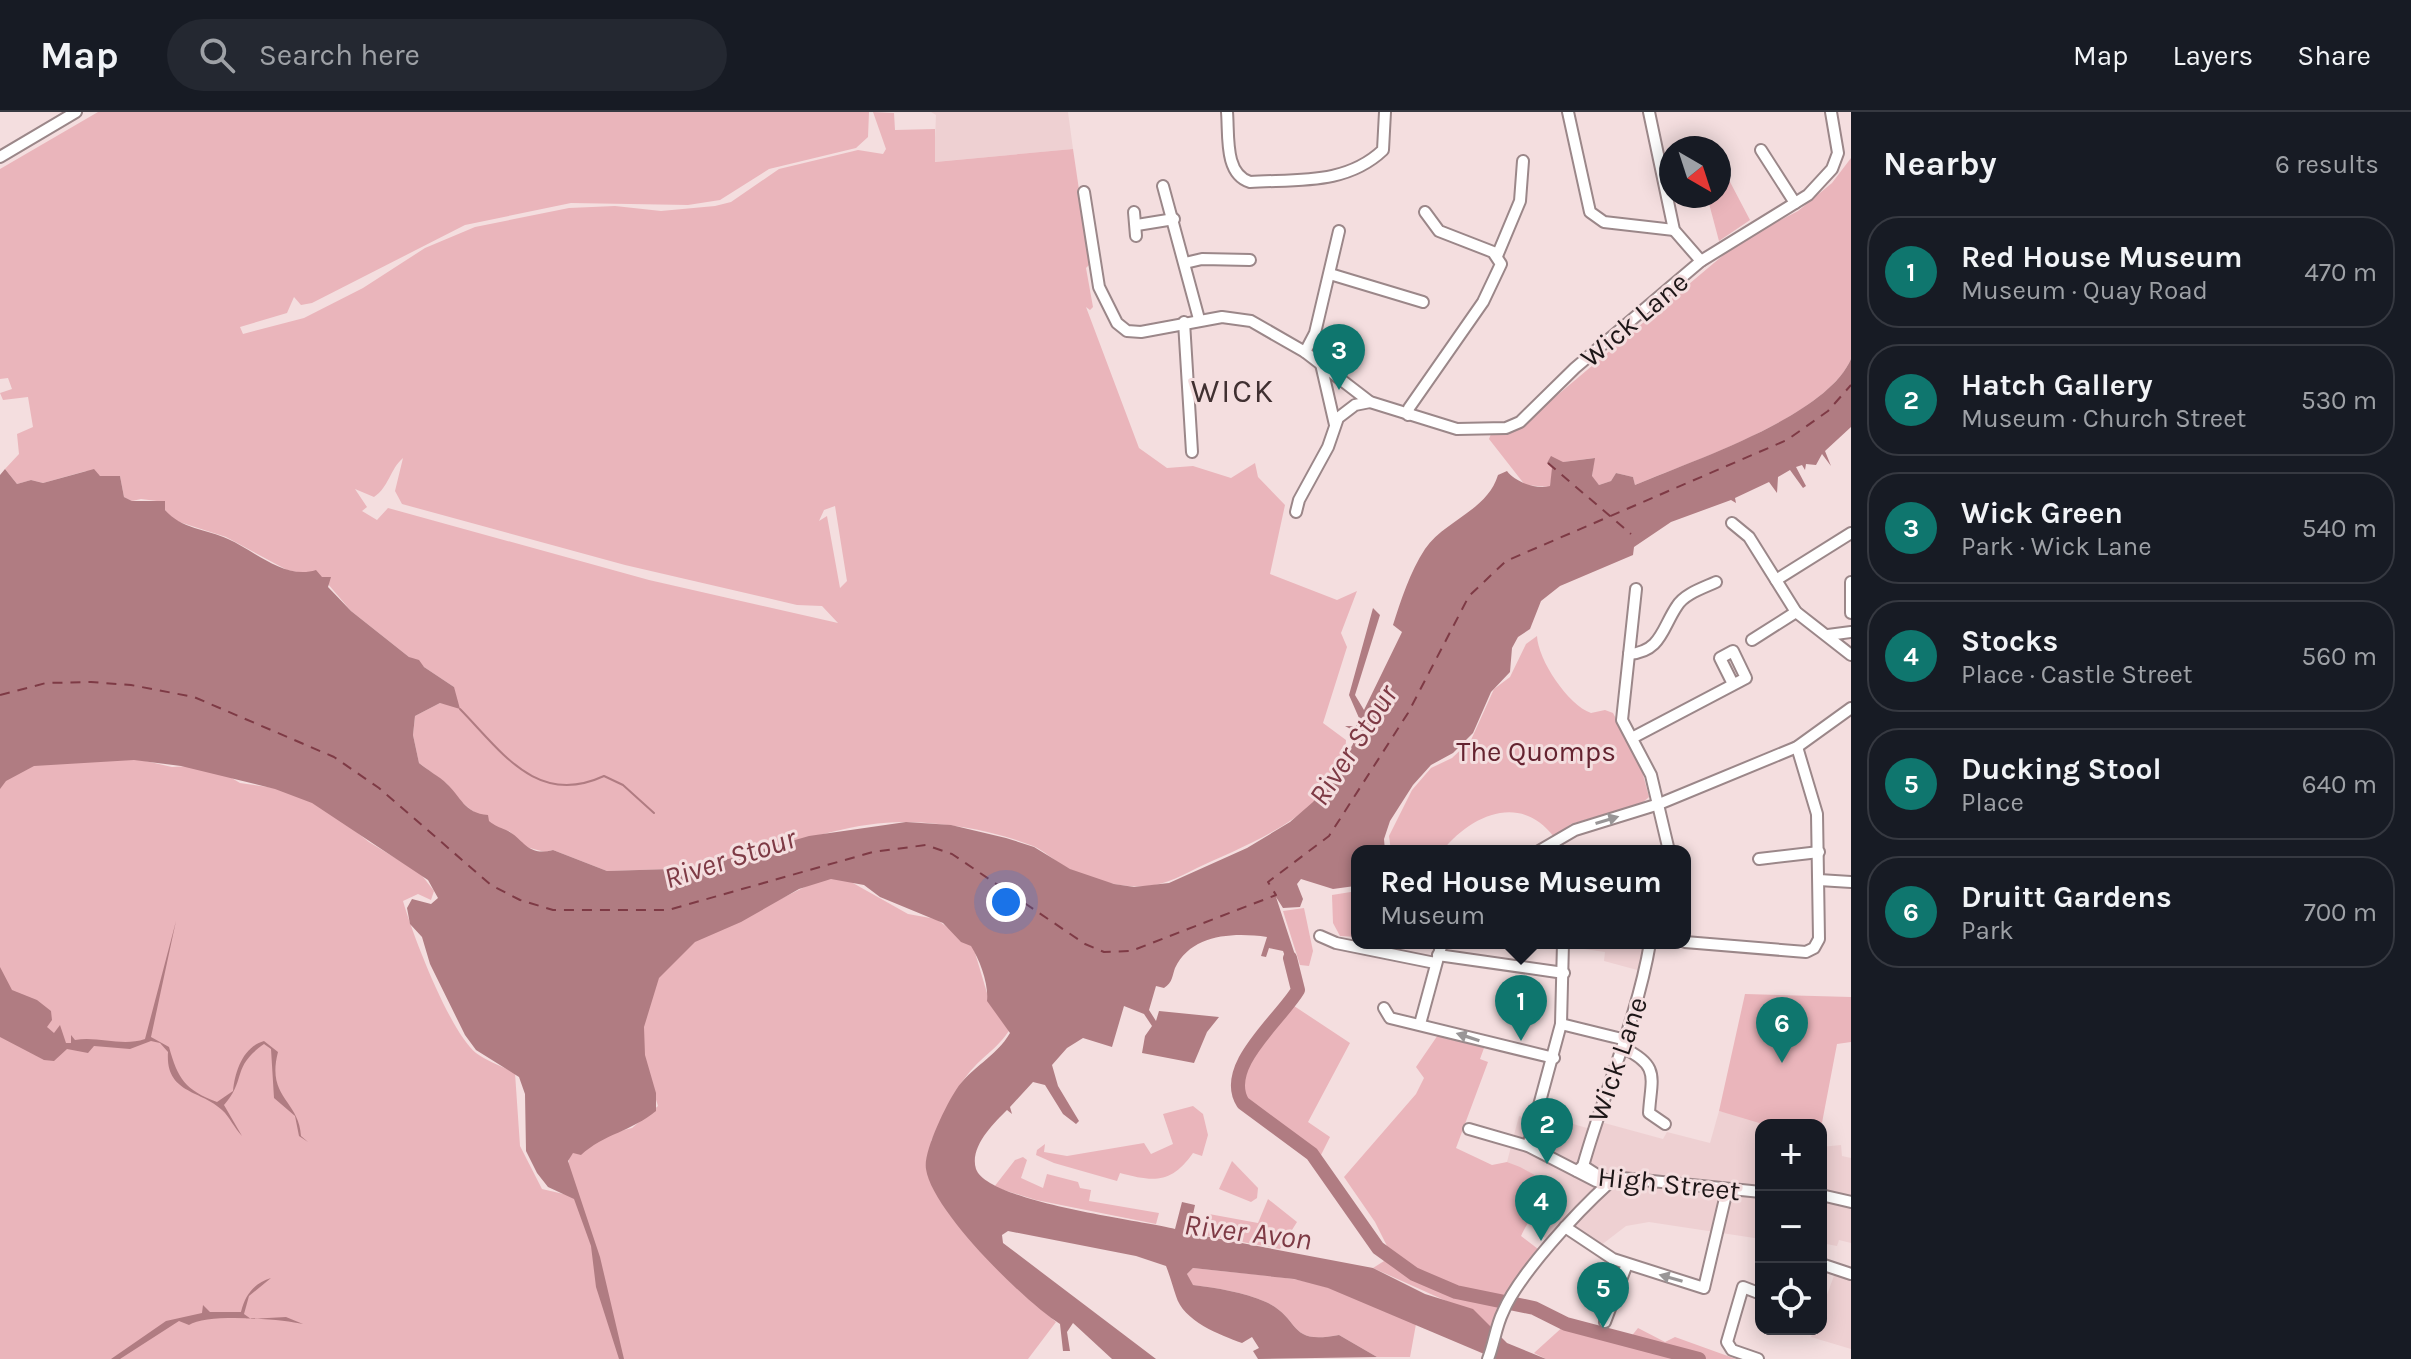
<!DOCTYPE html>
<html lang="en">
<head>
<meta charset="utf-8">
<style>
	:root { --surface:#171b24; --page:#242831; --text:#f1f3f6; --muted:#9ea1a6; --line:#363941; --accent:#0f766e }
	body { margin:0; font-family:Karla,sans-serif; background:var(--page); color:var(--text) }
	.controls { position:absolute; right:24px; bottom:24px; display:grid; overflow:hidden; border-radius:16px; box-shadow:0 4px 20px #0003 }
	.controls button { width:72px; height:72px; display:grid; place-items:center; padding:0; border:0; border-bottom:2px solid var(--line); background:var(--surface); color:var(--text); font:40px sans-serif }
	.compass { position:absolute; left:1659px; top:24px; width:72px; height:72px; border-radius:50%; background:var(--surface); box-shadow:0 4px 20px #0003; rotate:141deg }
	.you { position:absolute; left:1006px; top:790px; width:28px; height:28px; margin:-20px; border:6px solid #fff; border-radius:50%; background:#1a73e8; box-shadow:0 0 0 12px #1a73e833 }
	.badge { display:grid; place-items:center; width:52px; height:52px; border-radius:50%; background:var(--accent); color:#fff; font-size:26px; font-weight:700 }
	.pin { position:absolute; translate:-50% -66px; filter:drop-shadow(0 2px 4px #0008) }
	.pin::after { content:''; position:absolute; top:42px; width:28px; height:24px; background:inherit; clip-path:polygon(0 0,100% 0,50% 100%) }
	.popup { position:absolute; left:1351px; top:733px; width:340px; height:104px; box-sizing:border-box; display:grid; place-content:center; border-radius:16px; background:var(--surface); filter:drop-shadow(0 2px 6px #0005); font-size:26px; white-space:nowrap; color:var(--muted) }
	.popup b { font-size:30px; color:var(--text) }
	.popup::after { content:''; position:absolute; left:50%; top:100%; margin-left:-16px; border:16px solid transparent; border-top-color:var(--surface) }
	.list { margin:0; padding:0; list-style:none }
	h2 { display:flex; justify-content:space-between; align-items:center; height:104px; margin:0; padding:0 32px; font-size:34px }
	h2 small { font-size:26px; font-weight:400; color:var(--muted) }
	.list li { display:grid; grid-template-columns:52px 1fr auto; gap:24px; align-items:center; box-sizing:border-box; height:112px; margin:0 16px 16px; padding:0 16px; border:2px solid var(--line); border-radius:32px }
	.list b { display:block; font-size:30px; white-space:nowrap }
	.list p { margin:0; font-size:26px; white-space:nowrap; color:var(--muted) }
	.list em { font-size:26px; font-style:normal; color:var(--muted) }
	.icon { flex:none; width:44px; height:44px; fill:none; stroke:currentColor; stroke-width:2; stroke-linecap:round; stroke-linejoin:round }
	.map { position:relative; flex:none; width:1851px; height:1247px; overflow:hidden }
	header { display:flex; align-items:center; gap:48px; box-sizing:border-box; height:112px; padding:0 40px; background:var(--surface); border-bottom:2px solid var(--line) }
	header strong { font-size:38px }
	nav { display:flex; gap:44px; margin-inline-start:auto; font-size:28px }
	.search { width:560px; height:72px; background:var(--page); display:flex; align-items:center; gap:20px; box-sizing:border-box; padding:0 28px; border-radius:44px; color:var(--muted); font-size:30px }
	main { display:flex }
	aside { flex:1; background:var(--surface) }
	.map>svg:first-child { display:block }
	.built { fill:#eed0d2 }
	.green { fill:#eab5bb; fill-rule:evenodd }
	.water { fill:#b07c82 }
	.lines { fill:none; stroke-linecap:round; stroke-linejoin:round }
	.stream { stroke:#b07c82; stroke-width:2 }
	.river { stroke:#b07c82; stroke-width:14 }
	.ferry { stroke:#7e3a45; stroke-width:2; stroke-dasharray:10 8; stroke-linecap:butt }
	.minor-casing { stroke:#9b8789; stroke-width:14 }
	.minor { stroke:#fff; stroke-width:10 }
	.oneway { fill:#999697 }
	.labels { text-anchor:middle; stroke-width:6; stroke-linejoin:round; paint-order:stroke }
	.street-label { font-size:28px; fill:#1d1617; stroke:#f4dedf }
	.park-label { font-size:28px; fill:#652330; stroke:#f4dedf }
	.water-label { font-size:30px; font-style:italic; fill:#7e3a45; stroke:#f4dedf }
	.quarter-label { font-size:32px; letter-spacing:2px; fill:#403031; stroke:#f4dedf }
</style>
</head>
<body>
<header>
<strong>Map</strong>
<div class="search"><svg class="icon" aria-label="search" viewBox="0 0 24 24"><circle cx="10" cy="10" r="6"/><path d="M15 15l6 6"/></svg>Search here</div>
<nav><a>Map</a><a>Layers</a><a>Share</a></nav>
</header>
<main>
<div class="map">
<svg width="1851" height="1247" viewBox="0 0 1851 1247">
	<rect width="100%" height="100%" fill="#f4dedf"/>
	<g class="built">
		<polygon points="931,0 1068,0 1073,37 934,50 936,3"/>
		<polygon points="1569,831 1646,831 1641,859 1604,849 1605,840 1570,835"/>
		<polygon points="1719,999 1767,1010 1761,1013 1761,1127 1649,1110 1626,1114 1600,1134 1564,1111 1549,1129 1526,1111 1547,1081 1535,1063 1507,1050 1519,1004 1556,1013 1559,1008 1594,1018 1597,1009 1663,1027 1667,1020 1710,1031"/>
		<polygon points="1841,1033 1842,1044 1851,1046 1851,1131 1839,1128 1837,1134 1821,1131 1821,1035"/>
		<polygon points="1835,1161 1851,1167 1851,1237 1811,1225 1814,1217 1821,1217 1821,1199"/>
	</g>
	<g class="green">
		<path d="M98,0H869L868,25L856,36L769,57L720,88L688,93L571,91L465,113L312,191L301,193L294,185L287,201L240,215L243,222L304,206L363,176L425,136L475,115L569,96L615,94L661,99L715,94L731,90L779,57L858,38L883,42L886,37L873,0L894,1L895,18L935,17V50L1073,37L1090,152L1086,156L1093,195L1090,198L1086,195L1139,336L1167,356L1193,354L1231,366L1255,351L1258,365L1285,393L1270,462L1337,488L1357,479L1341,521L1347,535L1323,611L1346,628C1345,697 1248,732 1197,756C1174,768 1155,777 1128,774C1107,772 1082,764 1064,754C1053,748 1045,739 1033,734C995,719 950,711 908,710C830,709 759,748 683,760L671,757L607,759L553,738L545,740L526,735L509,719L499,717L470,697L453,683L447,672L419,651L413,623L415,604L440,591L451,592L454,575L409,545L351,499L322,465L287,458L226,425L173,408L165,398V390L141,387L132,389L124,385L120,364H100L86,359L43,371L31,368L17,372L5,357L19,342L17,322L33,315L28,285L3,288L0,281L12,277L8,266L0,267V57ZM403,346L395,379L402,392L625,453L797,493L822,494L838,511L649,468L388,396L377,408L362,399L367,395L355,377L374,385C389,375 390,357 403,346ZM835,394L847,469L840,476L827,404L819,409L824,398Z"/>
		<path d="M1851,46V247C1826,305 1692,349 1635,373L1633,365L1616,361L1611,369L1599,373L1592,365L1594,346L1563,350L1553,356L1550,375L1525,373L1489,327L1491,322L1516,318L1740,129L1798,99L1832,71Z"/>
		<polygon points="1719,49 1750,108 1719,129 1707,84 1719,84"/>
		<path d="M1537,524C1538,548 1568,593 1591,601L1605,598L1613,601L1641,655L1649,685L1641,692L1571,712L1554,725C1521,681 1472,702 1442,739H1391L1389,724L1412,678L1431,656L1452,646L1471,628L1494,577L1510,565L1526,532Z"/>
		<path d="M128,645L172,655L210,653L240,671L288,678L329,698L369,730L420,761L434,779L431,788L418,782L403,789C413,824 450,920 476,941C487,949 503,955 515,961L520,1034L542,1077L572,1084L567,1062L570,1040L596,1025L632,1016L658,994L643,946V912L651,870L685,834L819,768L844,766L908,802L936,807L973,834L987,881L1014,911C998,938 985,941 968,962C952,981 943,1007 931,1029L950,1103L1012,1172L1056,1210L1028,1247H0V662L21,649Z"/>
		<polygon points="1357,779 1357,825 1340,824 1333,811 1332,783"/>
		<polygon points="1304,796 1313,839 1309,854 1300,853 1283,799"/>
		<polygon points="1745,882 1851,885 1851,930 1837,932 1821,1016 1766,1013 1719,999"/>
		<polygon points="1285,888 1350,931 1308,1010 1330,1025 1321,1043 1250,991 1239,973"/>
		<path d="M1440,920L1484,936L1480,947L1488,950L1456,1036L1492,1053L1507,1050L1520,1055L1535,1063L1547,1081C1539,1097 1528,1108 1521,1124L1538,1137L1507,1181L1494,1220L1464,1197L1373,1156L1392,1144L1375,1110L1344,1065L1416,982L1424,966L1416,955Z"/>
		<path d="M1193,994L1203,1002L1208,1023L1202,1044L1193,1041C1171,1072 1154,1070 1120,1061L1117,1069L1054,1051L1036,1043L1037,1038L1045,1032L1044,1040L1067,1044L1144,1031L1151,1042L1173,1032L1163,1002Z"/>
		<polygon points="1023,1045 1027,1048 1021,1066 1043,1076 1047,1062 1078,1070 1080,1076 1091,1078 1089,1089 1159,1101 1156,1112 1036,1088 994,1075 1015,1048"/>
		<polygon points="1232,1049 1258,1076 1257,1086 1251,1090 1219,1077"/>
		<polygon points="1268,1087 1297,1110 1280,1137 1204,1123 1209,1102 1258,1111"/>
		<path d="M1193,1156C1226,1160 1260,1162 1293,1167C1335,1174 1377,1194 1416,1212L1410,1245H1377L1339,1223C1286,1233 1303,1208 1266,1190C1243,1180 1217,1176 1192,1173L1187,1162Z"/>
		<polygon points="1566,1212 1630,1226 1638,1216 1665,1230 1675,1225 1736,1247 1546,1247 1534,1241"/>
	</g>
	<g class="water">
		<path d="M1851,247V315L1825,339L1831,354L1822,342L1816,353L1806,352L1805,358L1802,353L1796,355L1806,374L1803,376L1790,358L1778,365L1777,381L1769,370L1735,386L1736,391L1731,388L1671,410L1634,435L1633,443L1560,474L1541,489L1530,517L1518,525L1512,536L1510,560L1491,580L1473,621L1453,641L1431,653L1413,673L1390,709L1384,727L1385,739H1357L1355,774L1333,777L1301,767L1297,772L1303,787L1300,795L1283,796L1276,785L1297,849L1296,858L1292,850L1296,865H1293L1283,839L1269,836L1266,845L1261,844L1267,825C1231,820 1191,823 1175,856C1172,864 1173,870 1164,876L1156,874L1149,898L1156,909L1159,899L1219,905L1207,920L1194,951L1142,941L1145,924L1152,914L1144,902L1124,894L1112,935L1083,926L1067,936L1052,953L1058,974L1079,1009L1076,1012L1063,1002L1045,973L1033,970L1010,995L1012,1002L1007,998C994,1011 969,1035 976,1057C988,1090 1139,1108 1175,1117L1182,1090L1195,1093L1189,1121L1373,1156L1425,1182L1473,1197L1507,1231L1546,1247H1496L1328,1176L1294,1167L1193,1156L1187,1162L1193,1173C1217,1176 1243,1180 1266,1190C1303,1208 1286,1233 1339,1223L1377,1245L1258,1247L1253,1239L1259,1236L1252,1225L1242,1231C1220,1223 1183,1209 1176,1184C1173,1175 1170,1164 1166,1154L1136,1144L1008,1119L1002,1123L1003,1131L1156,1247H1112L1073,1211L1067,1220L1070,1239H1063L1060,1212C1024,1189 932,1099 926,1057C923,1040 946,993 956,978C971,955 996,945 1010,921L987,889C989,873 980,848 971,834L961,830L943,811L880,785L864,773L831,767L799,777L741,810L695,830L659,866L644,915L645,943L656,981V999C632,1019 604,1022 581,1043L573,1041L568,1049L600,1145L624,1247H619L596,1175L591,1134L574,1087L548,1075L537,1061L526,1039L525,982L519,965L476,938L465,923L430,852L422,825L410,812L407,796L412,787L431,792L438,786L428,768L312,691L275,677L181,654L134,648L34,654L6,669L0,677V363L5,357L17,372L31,368L43,371L94,357L100,364H120L124,385L132,389H165V398C181,417 207,417 228,427C255,439 285,468 316,458L322,465H331L328,475L351,499L409,545L419,548L424,555L454,575L460,597L440,591L415,604L413,623L419,651C427,658 439,664 447,672C461,685 464,701 488,703L489,709C495,714 499,715 506,718C524,726 526,745 553,738L607,759L671,757L683,760L809,724L906,710L951,713L1006,726L1034,735L1070,757L1114,772L1134,775L1169,771L1247,736L1290,710L1313,690L1336,661L1353,632L1354,619L1345,614H1356L1359,606L1349,583L1373,496L1380,503L1355,583L1364,598L1402,520L1393,513C1401,488 1410,460 1425,437C1445,408 1487,399 1498,363L1507,359C1514,369 1535,378 1550,374L1552,356L1547,351L1551,344L1563,350L1595,346L1592,364L1599,373L1611,369L1616,361L1633,365L1635,373C1693,348 1826,305 1851,247Z"/>
		<path d="M176,809L151,925L169,935C178,967 185,978 217,990L233,979C235,959 243,935 264,929L278,940C266,986 299,988 301,1024L308,1030L299,1024L295,1004L274,986L271,937L264,932C231,955 247,967 224,993L242,1024C234,1016 230,1005 222,998C202,978 165,982 168,940L160,931L151,929L130,937L94,934L88,941L67,937L54,949L44,948L0,925V855L12,878L37,888L51,899L52,908L47,915L54,921L60,913L66,931H71V923L75,928C99,924 122,935 145,927Z"/>
		<path d="M271,1166L249,1184L244,1202L251,1207L286,1205L303,1212C281,1207 207,1201 189,1213L179,1209L120,1247H111L166,1209L202,1201L203,1193L210,1200H241C245,1183 254,1171 271,1166Z"/>
	</g>
	<g class="lines">
		<path class="stream" d="M460,597C502,640 537,695 604,664L623,673L654,701"/>
		<path class="river" d="M1290,846L1298,878C1281,907 1220,955 1243,991L1312,1042L1378,1136L1414,1162L1456,1180L1534,1196L1566,1212L1699,1247"/>
		<g class="ferry">
			<polyline points="1548,351 1631,422"/>
			<polyline points="0,583 46,571 91,570 131,573 194,585 334,645 379,676 491,773 520,788 553,798 668,798 873,740 926,733 952,742 1085,832 1104,840 1131,839 1276,783 1268,770 1329,724 1408,601 1469,484 1506,449 1787,328 1828,299 1851,273"/>
		</g>
		<g class="minor-casing">
			<g id="minor">
				<path d="M1227,0C1229,23 1224,62 1250,70C1298,67 1346,73 1383,38L1385,0"/>
				<polyline points="1568,0 1590,100 1604,110 1674,118"/>
				<polyline points="1649,0 1674,118 1701,149"/>
				<polyline points="1761,38 1795,91"/>
				<polyline points="0,45 76,0"/>
				<polyline points="1163,74 1199,207"/>
				<polyline points="1084,80 1099,175 1117,211 1127,219 1141,220 1222,205 1251,209 1305,240 1370,290 1457,317 1506,316 1520,310 1575,256 1701,149 1808,83 1832,57 1838,41 1831,0"/>
				<polyline points="1134,100 1136,124"/>
				<polyline points="1137,113 1174,107"/>
				<polyline points="1497,144 1520,89 1523,49"/>
				<polyline points="1185,151 1202,147 1250,148"/>
				<polyline points="1330,162 1423,190"/>
				<polyline points="1184,210 1192,340"/>
				<polyline points="1305,240 1315,221 1339,119"/>
				<polyline points="1321,252 1335,313"/>
				<polyline points="1408,303 1409,296 1483,190 1501,152 1493,140 1439,119 1425,100"/>
				<polyline points="1296,400 1299,388 1328,335 1338,306 1355,293 1370,290"/>
				<polyline points="1732,411 1749,425 1796,500 1851,543"/>
				<polyline points="1776,468 1851,421"/>
				<polyline points="1851,470 1851,501"/>
				<polyline points="1636,477 1622,608 1651,663 1669,739"/>
				<polyline points="1828,523 1851,520"/>
				<polyline points="1752,528 1796,500"/>
				<path d="M1629,542C1661,540 1662,516 1677,494C1684,482 1703,476 1716,470"/>
				<polyline points="1632,626 1746,566 1733,539 1720,546 1733,572"/>
				<polyline points="1539,739 1575,718 1659,692 1797,635 1851,596"/>
				<polyline points="1759,747 1819,740"/>
				<polyline points="1819,768 1851,770"/>
				<polyline points="1320,824 1336,831 1435,851"/>
				<polyline points="1685,830 1806,840 1814,836 1819,827 1817,702 1797,635"/>
				<polyline points="1438,843 1564,861"/>
				<polyline points="1384,896 1390,906 1554,946"/>
				<polyline points="1420,912 1442,831"/>
				<polyline points="1561,912 1626,928"/>
				<path d="M1623,936C1661,954 1651,966 1649,1001L1665,1012"/>
				<polyline points="1469,1017 1528,1034 1596,1069 1609,1071 1622,1066 1761,1080"/>
				<polyline points="1528,1034 1561,912 1563,831"/>
				<polyline points="1583,1054 1608,1070"/>
				<path d="M1577,1059L1583,1054C1604,979 1637,908 1650,831"/>
				<polyline points="1821,1083 1851,1090"/>
				<polyline points="1565,1115 1613,1147 1704,1176 1727,1078"/>
				<polyline points="1821,1152 1851,1162"/>
				<polyline points="1605,1210 1627,1152"/>
				<path d="M1488,1247C1494,1232 1496,1214 1503,1200C1519,1162 1578,1099 1609,1071"/>
				<polyline points="1758,1247 1732,1238 1727,1230 1743,1175 1761,1182"/>
			</g>
		</g>
		<use href="#minor" class="minor"/>
	</g>
	<defs><path id="oneway-solid" d="M-6-.8H1V-3.2L6.5 0L1 3.2V.8H-6Z" transform="scale(2)"/></defs>
	<g class="oneway">
		<use href="#oneway-solid" transform="translate(1607 708) rotate(-17)"/>
		<use href="#oneway-solid" transform="translate(1468 925) rotate(-162)"/>
		<use href="#oneway-solid" transform="translate(1671 1166) rotate(-164)"/>
	</g>
	<g class="labels">
		<g class="street-label">
			<text transform="translate(1634 207) rotate(-40)" y="10">Wick Lane</text>
			<text transform="translate(1617 947) rotate(-71)" y="10">Wick Lane</text>
			<text transform="translate(1669 1071) rotate(6)" y="10">High Street</text>
		</g>
		<g class="park-label">
			<text x="1536" y="649">The Quomps</text>
		</g>
		<g class="water-label">
			<text transform="translate(1353 633) rotate(-57)" y="10">River Stour</text>
			<text transform="translate(730 746) rotate(-18)" y="10">River Stour</text>
			<text transform="translate(1248 1120) rotate(7)" y="10">River Avon</text>
		</g>
		<g class="quarter-label">
			<text x="1233" y="290">WICK</text>
		</g>
	</g>
</svg>
<div class="controls">
<button>+</button>
<button>−</button>
<button><svg class="icon" aria-label="locate" viewBox="0 0 24 24"><circle cx="12" cy="12" r="6"/><path d="M12 2v4M12 18v4M2 12h4M18 12h4"/></svg></button>
</div>
<svg class="compass" viewBox="-18 -18 36 36"><path d="M0-13l5 13h-10z" fill="#e53935"/><path d="M0 13l5-13h-10z" fill="#9ea1a6"/></svg>
<div class="you"></div>
<div class="pin badge" style="left:1521px;top:929px">1</div>
<div class="popup"><b>Red House Museum</b>Museum</div>
<div class="pin badge" style="left:1547px;top:1052px">2</div>
<div class="pin badge" style="left:1339px;top:278px">3</div>
<div class="pin badge" style="left:1541px;top:1129px">4</div>
<div class="pin badge" style="left:1603px;top:1216px">5</div>
<div class="pin badge" style="left:1782px;top:951px">6</div>
</div>
<aside>
<h2>Nearby<small>6 results</small></h2>
<ul class="list">
<li><span class="badge">1</span><div><b>Red House Museum</b><p>Museum · Quay Road</p></div><em>470 m</em></li>
<li><span class="badge">2</span><div><b>Hatch Gallery</b><p>Museum · Church Street</p></div><em>530 m</em></li>
<li><span class="badge">3</span><div><b>Wick Green</b><p>Park · Wick Lane</p></div><em>540 m</em></li>
<li><span class="badge">4</span><div><b>Stocks</b><p>Place · Castle Street</p></div><em>560 m</em></li>
<li><span class="badge">5</span><div><b>Ducking Stool</b><p>Place</p></div><em>640 m</em></li>
<li><span class="badge">6</span><div><b>Druitt Gardens</b><p>Park</p></div><em>700 m</em></li>
</ul>
</aside>
</main>
</body>
</html>
